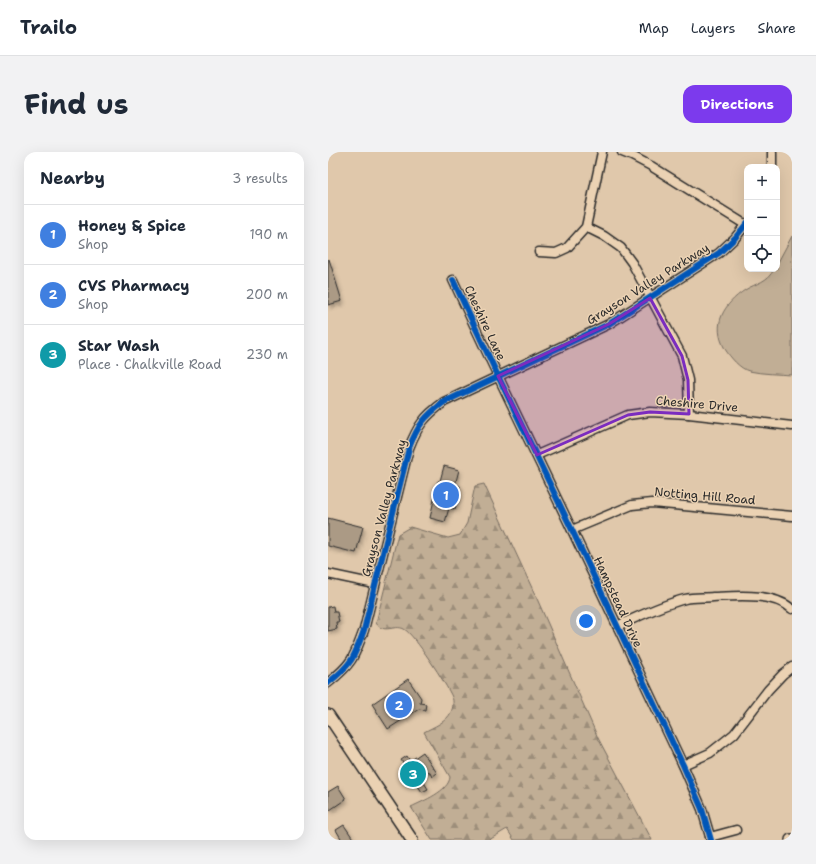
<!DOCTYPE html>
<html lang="en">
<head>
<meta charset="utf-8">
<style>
	:root { --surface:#fff; --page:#f2f2f3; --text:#1f2937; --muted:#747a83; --line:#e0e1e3; --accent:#7c3aed }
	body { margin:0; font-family:"Shantell Sans",sans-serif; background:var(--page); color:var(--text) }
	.controls { position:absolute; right:12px; top:12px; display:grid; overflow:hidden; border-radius:8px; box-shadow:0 4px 16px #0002 }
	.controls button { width:36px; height:36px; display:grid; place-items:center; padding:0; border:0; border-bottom:1px solid var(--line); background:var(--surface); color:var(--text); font:20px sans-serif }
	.you { position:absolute; left:258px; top:469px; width:14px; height:14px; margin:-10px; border:3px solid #fff; border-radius:50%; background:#1a73e8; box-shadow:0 0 0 6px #1a73e833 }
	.badge { display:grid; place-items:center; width:26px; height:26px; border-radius:50%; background:var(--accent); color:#fff; font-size:13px; font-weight:700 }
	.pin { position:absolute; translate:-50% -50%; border:2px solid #fff; box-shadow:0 1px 4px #0006 }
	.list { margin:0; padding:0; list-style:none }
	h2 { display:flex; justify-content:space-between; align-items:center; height:52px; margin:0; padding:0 16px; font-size:17px }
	h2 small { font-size:13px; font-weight:400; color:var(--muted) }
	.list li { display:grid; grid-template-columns:26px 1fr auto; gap:12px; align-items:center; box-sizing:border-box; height:60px; padding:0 16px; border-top:1px solid var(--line) }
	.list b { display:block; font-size:15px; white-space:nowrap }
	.list p { margin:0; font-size:13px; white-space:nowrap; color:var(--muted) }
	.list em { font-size:13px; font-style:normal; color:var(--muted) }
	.icon { flex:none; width:22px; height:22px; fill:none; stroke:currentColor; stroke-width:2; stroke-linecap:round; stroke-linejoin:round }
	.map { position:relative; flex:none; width:464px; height:688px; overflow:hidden; border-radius:12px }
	header { display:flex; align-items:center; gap:24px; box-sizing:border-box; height:56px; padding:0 20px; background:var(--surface); border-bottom:1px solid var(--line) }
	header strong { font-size:19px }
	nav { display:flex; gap:22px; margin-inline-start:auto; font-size:14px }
	.intro { display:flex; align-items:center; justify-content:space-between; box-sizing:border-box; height:96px; padding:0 24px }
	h1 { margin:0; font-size:28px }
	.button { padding:10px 18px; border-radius:12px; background:var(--accent); color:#fff; font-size:14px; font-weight:700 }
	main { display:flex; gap:24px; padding:0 24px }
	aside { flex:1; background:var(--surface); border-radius:12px; box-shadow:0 4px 16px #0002 }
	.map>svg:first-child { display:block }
	.grass { fill:#c1ae95; stroke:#766c60 }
	.forest { fill:url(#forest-firs); stroke:#766c60 }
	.building { fill:#ab9a85; stroke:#2b2b2b; filter:url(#shadow) }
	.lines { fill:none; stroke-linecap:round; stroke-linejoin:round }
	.street-casing { stroke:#2b2b2b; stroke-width:11 }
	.secondary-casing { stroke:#2b2b2b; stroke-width:14 }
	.street { stroke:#ebd2b3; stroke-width:8 }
	.secondary { stroke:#ebd2b3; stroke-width:11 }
	.cycleway-casing { stroke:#ebd2b3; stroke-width:8 }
	.cycleway { stroke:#0057b8; stroke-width:6 }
	.marked { fill:#7b2cbf; fill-opacity:0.2; stroke:#7b2cbf; stroke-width:3; stroke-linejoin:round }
	.labels { text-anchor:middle; stroke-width:3; stroke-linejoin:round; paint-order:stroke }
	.street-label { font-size:12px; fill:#2b2b2b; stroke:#ebd2b3 }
</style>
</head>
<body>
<header>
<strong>Trailo</strong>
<nav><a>Map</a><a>Layers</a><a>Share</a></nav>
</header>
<div class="intro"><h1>Find us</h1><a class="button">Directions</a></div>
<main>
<aside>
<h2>Nearby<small>3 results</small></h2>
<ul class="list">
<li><span class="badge" style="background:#3f7fe0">1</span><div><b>Honey &amp; Spice</b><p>Shop</p></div><em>190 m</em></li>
<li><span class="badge" style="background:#3f7fe0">2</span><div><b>CVS Pharmacy</b><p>Shop</p></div><em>200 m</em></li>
<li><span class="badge" style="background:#0f9aa8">3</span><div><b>Star Wash</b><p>Place · Chalkville Road</p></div><em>230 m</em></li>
</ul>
</aside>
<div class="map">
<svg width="464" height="688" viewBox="0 0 464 688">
	<defs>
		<pattern id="forest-firs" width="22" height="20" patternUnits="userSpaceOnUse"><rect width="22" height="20" fill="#c1ae95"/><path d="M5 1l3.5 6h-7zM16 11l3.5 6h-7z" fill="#9d8e7a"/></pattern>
		<filter id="shadow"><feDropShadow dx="2" dy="3" stdDeviation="2" flood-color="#0004"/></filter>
	</defs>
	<rect width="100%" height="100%" fill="#e0c8ab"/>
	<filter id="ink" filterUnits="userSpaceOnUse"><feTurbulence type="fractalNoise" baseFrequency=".025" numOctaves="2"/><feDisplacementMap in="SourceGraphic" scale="8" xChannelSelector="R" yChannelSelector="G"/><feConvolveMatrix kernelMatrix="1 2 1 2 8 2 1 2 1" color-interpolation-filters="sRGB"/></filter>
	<g filter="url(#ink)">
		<path class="grass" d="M464,84V223C450,222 435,222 421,219C412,217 402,205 397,197C383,172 396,152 417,138C428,131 440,130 446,117H449V112Z"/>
		<path class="forest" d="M156,332L210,449L270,586L324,688H186L179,677L161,688H104L83,655C95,649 121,639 122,625L96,580C105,575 119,570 123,560C125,556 126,549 124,545C119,533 86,482 76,477C66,472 56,483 48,471L70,382L82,375L120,386L132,383L139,371L147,334Z"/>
		<g class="building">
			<polygon points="1,107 14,149 0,153 0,108"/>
			<polygon points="116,314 131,318 127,333 132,334 127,357 121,356 117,370 102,366 110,329 112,329"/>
			<polygon points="0,366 35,375 28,401 0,394"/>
			<polygon points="5,454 6,460 9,460 11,470 8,470 9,477 0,479 0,455"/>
			<polygon points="80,527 93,546 92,551 98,552 97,558 91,557 60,577 44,552"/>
			<polygon points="95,600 109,621 104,625 101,619 92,624 100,637 94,640 86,628 82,631 77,623 81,620 73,608 79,604 82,609"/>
			<polygon points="10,634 18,647 2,658 0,654 0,640"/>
			<polygon points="16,673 26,688 14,688 8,678"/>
		</g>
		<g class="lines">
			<g class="street-casing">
				<g id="street">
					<polyline points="294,0 304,4 323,14 418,73"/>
					<polyline points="444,0 444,15"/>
					<polyline points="258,75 276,84 293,96 304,111 354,204 360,228 361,262"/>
					<polyline points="211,100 228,101 239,96 258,75 274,0"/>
					<polyline points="125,128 170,224 244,378 355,613 374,657 383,688"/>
					<polyline points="209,303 300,263 322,260 361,262 464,274"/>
					<polyline points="244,378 304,353 324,351 464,364"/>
					<polyline points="0,422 47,432"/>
					<path d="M289,474C312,464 333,453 357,447C366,445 376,446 385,445C408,444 445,440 464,457"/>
					<path d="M0,531C24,512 26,506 36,478L81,296C90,273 96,265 116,250L281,172L391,101L407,86L419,71"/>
					<polyline points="355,613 382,601 406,582 440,538 455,522 464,515"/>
					<polyline points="382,685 408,678"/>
				</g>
			</g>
			<g class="secondary-casing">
				<g id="secondary">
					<polyline points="0,563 84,688"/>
					<polyline points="463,688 464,688"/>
				</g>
			</g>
			<use href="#street" class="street"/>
			<use href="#secondary" class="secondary"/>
			<g class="cycleway-casing">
				<g id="cycleway">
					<polyline points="125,128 170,224 244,378 355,613 374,657 383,688"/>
					<path d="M0,531C24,512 26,506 36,478L81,296C90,273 96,265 116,250L281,172L391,101L407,86L419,71"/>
				</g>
			</g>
			<use href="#cycleway" class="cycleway"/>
		</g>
	</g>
	<path class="marked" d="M322,146L354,204L360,228L361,262L322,260L300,263L209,303L170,224L281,172Z"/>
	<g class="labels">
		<g class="street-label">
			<text transform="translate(320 132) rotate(-32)" y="4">Grayson Valley Parkway</text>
			<text transform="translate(157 171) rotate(65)" y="4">Cheshire Lane</text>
			<text transform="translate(369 252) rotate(5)" y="4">Cheshire Drive</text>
			<text transform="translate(377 344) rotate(5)" y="4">Notting Hill Road</text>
			<text transform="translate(56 356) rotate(-75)" y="4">Grayson Valley Parkway</text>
			<text transform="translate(290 450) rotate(65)" y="4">Hampstead Drive</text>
		</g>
	</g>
</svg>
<div class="controls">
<button>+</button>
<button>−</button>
<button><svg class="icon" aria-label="locate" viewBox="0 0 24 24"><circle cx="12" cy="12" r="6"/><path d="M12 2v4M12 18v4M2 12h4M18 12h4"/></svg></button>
</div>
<div class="you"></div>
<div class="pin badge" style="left:118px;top:343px;background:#3f7fe0">1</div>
<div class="pin badge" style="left:71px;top:553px;background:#3f7fe0">2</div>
<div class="pin badge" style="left:85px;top:622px;background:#0f9aa8">3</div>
</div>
</main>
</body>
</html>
